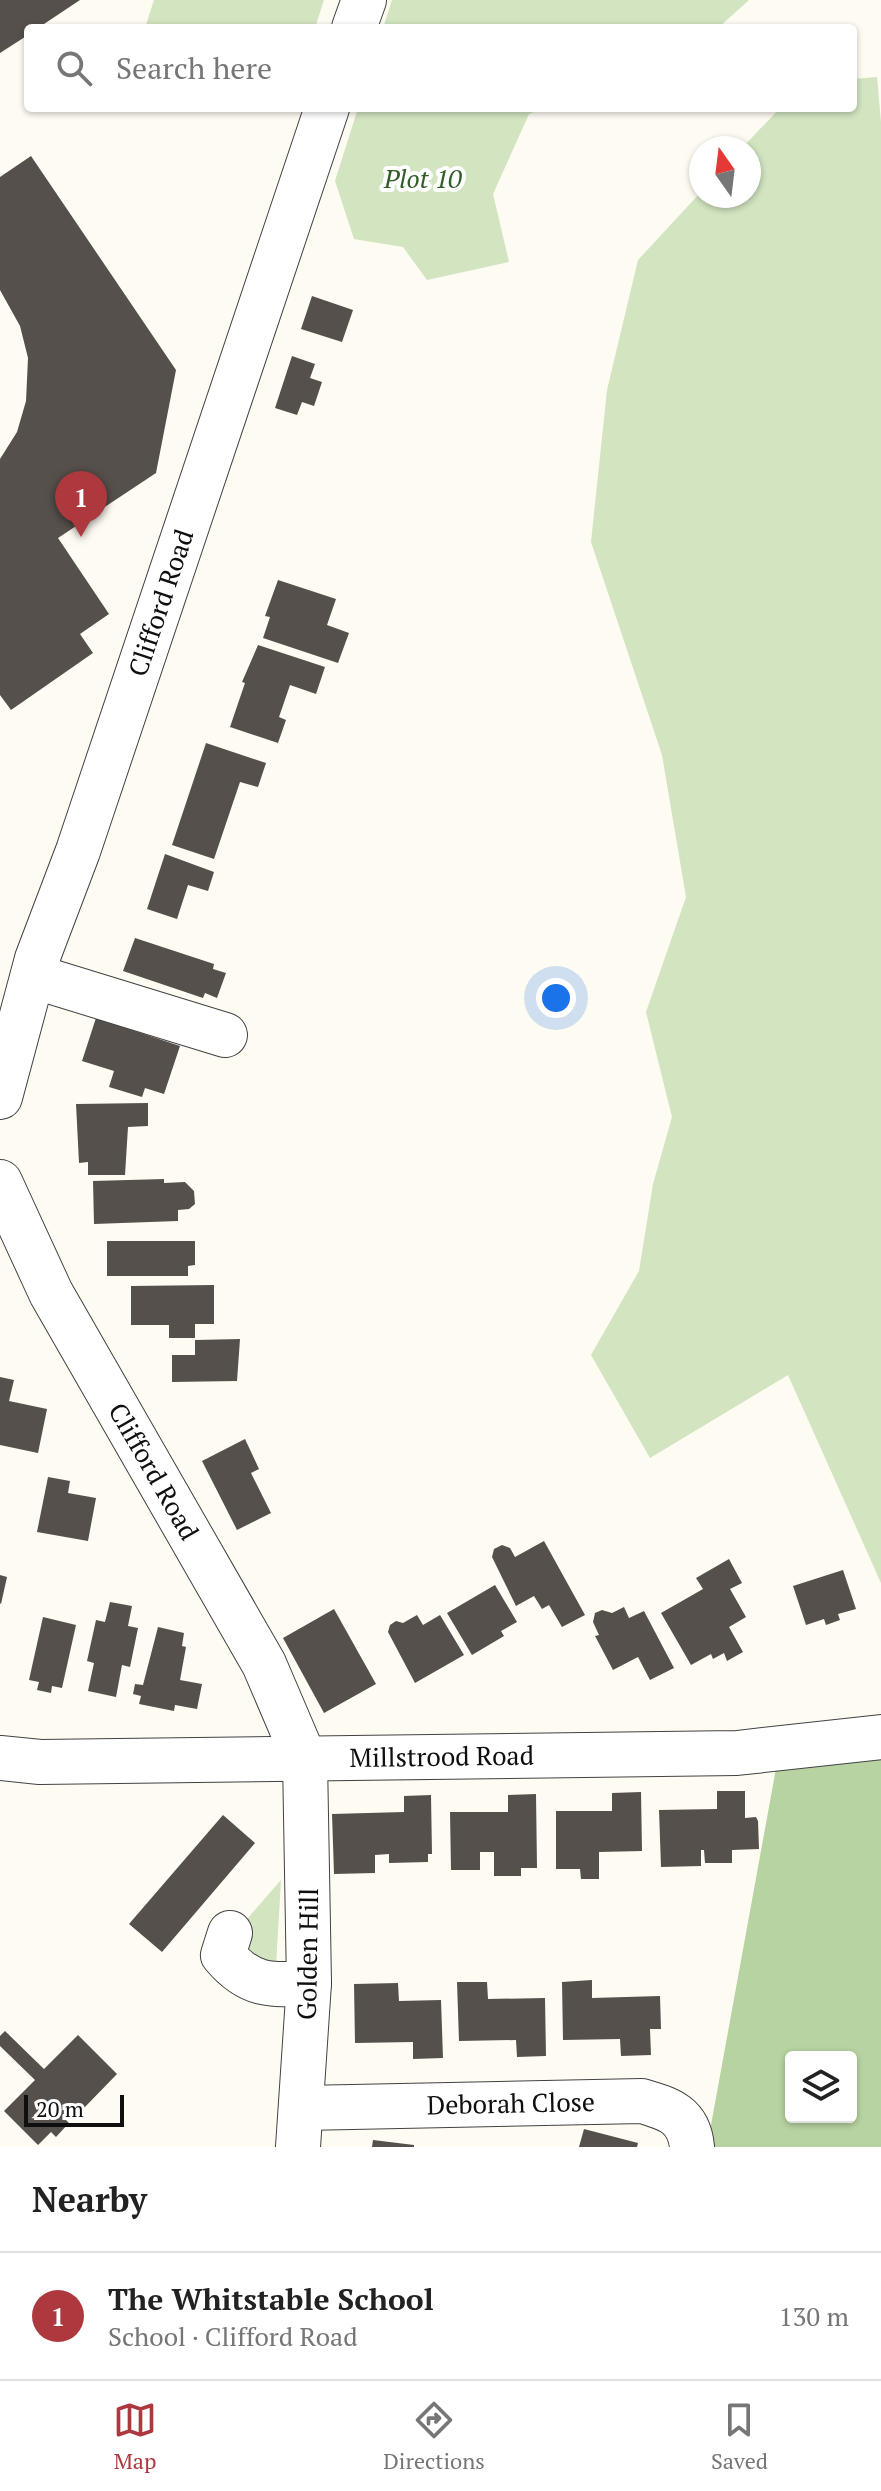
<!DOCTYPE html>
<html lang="en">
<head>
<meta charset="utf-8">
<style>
	:root { --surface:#fff; --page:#f6f6f6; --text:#222; --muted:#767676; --line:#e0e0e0; --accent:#ad393e }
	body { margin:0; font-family:"PT Serif",serif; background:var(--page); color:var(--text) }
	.controls { position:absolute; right:24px; bottom:24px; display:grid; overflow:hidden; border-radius:8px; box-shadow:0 2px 6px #0004 }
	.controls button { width:72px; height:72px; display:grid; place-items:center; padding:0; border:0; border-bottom:2px solid var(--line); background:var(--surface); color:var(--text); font:40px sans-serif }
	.compass { position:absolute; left:689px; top:136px; width:72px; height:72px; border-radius:50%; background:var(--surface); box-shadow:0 2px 6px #0004; rotate:346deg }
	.scale { position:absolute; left:24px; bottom:20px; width:100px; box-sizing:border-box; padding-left:8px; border:4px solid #0f0f0f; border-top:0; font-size:22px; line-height:28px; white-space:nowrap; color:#0f0f0f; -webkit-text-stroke:6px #fff; paint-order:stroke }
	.you { position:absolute; left:556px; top:998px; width:28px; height:28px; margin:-20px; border:6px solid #fff; border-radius:50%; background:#1a73e8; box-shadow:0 0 0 12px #1a73e833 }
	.badge { display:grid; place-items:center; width:52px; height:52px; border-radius:50%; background:var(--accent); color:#fff; font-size:26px; font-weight:700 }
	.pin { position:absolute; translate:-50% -66px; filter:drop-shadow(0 2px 4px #0008) }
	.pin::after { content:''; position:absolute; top:42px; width:28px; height:24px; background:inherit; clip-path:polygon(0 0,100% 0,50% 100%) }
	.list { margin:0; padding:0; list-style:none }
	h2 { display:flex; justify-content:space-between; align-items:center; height:104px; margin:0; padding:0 32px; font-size:34px }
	h2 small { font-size:26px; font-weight:400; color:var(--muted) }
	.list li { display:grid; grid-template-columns:52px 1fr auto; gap:24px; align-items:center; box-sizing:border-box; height:128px; padding:0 32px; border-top:2px solid var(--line) }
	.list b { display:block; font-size:30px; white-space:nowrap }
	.list p { margin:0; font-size:26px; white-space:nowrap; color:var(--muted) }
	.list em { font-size:26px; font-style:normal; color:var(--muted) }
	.icon { flex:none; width:44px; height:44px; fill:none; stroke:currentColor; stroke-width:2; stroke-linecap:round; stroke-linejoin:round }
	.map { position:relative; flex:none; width:881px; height:2147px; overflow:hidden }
	.search { position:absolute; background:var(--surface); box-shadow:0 2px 6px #0004; left:24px; right:24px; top:24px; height:88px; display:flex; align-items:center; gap:20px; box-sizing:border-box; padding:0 28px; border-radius:8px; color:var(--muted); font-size:30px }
	.sheet { height:232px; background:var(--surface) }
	nav { display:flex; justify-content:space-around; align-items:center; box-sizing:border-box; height:112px; border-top:2px solid var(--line); background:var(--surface); font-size:22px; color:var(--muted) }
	nav a { display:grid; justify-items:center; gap:4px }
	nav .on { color:var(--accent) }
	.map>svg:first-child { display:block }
	.green { fill:#d2e4c0 }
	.forest { fill:#b7d3a1; fill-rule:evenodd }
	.building { fill:#56504c }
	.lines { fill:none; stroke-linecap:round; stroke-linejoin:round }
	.minor-casing { stroke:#424242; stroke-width:46 }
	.minor { stroke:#fff; stroke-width:44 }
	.labels { text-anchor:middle; stroke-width:8; stroke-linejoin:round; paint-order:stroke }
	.park-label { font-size:26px; font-style:italic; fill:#335e27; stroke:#fff }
	.street-label { font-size:26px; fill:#0f0f0f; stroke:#fff }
</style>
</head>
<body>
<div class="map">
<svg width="881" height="2147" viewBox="0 0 881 2147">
	<rect width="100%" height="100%" fill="#fdfbf2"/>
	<g class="green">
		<polygon points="154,0 324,0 315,28 145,28"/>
		<polygon points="392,0 749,0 718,28 383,28"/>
		<polygon points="877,77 881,122 881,1583 788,1375 650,1458 591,1355 639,1271 653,1184 672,1117 646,1012 686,897 662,755 591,542 607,390 638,260 701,192 701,196 749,196 749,148 742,148 780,108 853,108 853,79"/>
		<polygon points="358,108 543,108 529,114 493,194 509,262 427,280 403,247 354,239 335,181"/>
		<polygon points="281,1880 275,1983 239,1948 248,1918"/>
	</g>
	<path class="forest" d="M881,1749V2147H707L777,1763ZM791,2057H851V2117H791Z"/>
	<g class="building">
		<polygon points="0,0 80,0 38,28 28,28 28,35 0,53"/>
		<polygon points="31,156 176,370 156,473 58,538 109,614 80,634 93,653 11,710 0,695 0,459 17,432 26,401 28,358 20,326 0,290 0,177"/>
		<polygon points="312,296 353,310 342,342 301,329"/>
		<polygon points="292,356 315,364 310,378 322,382 314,406 302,402 297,415 275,408"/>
		<polygon points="278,580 336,599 327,625 349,633 338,663 263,638 270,617 265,616"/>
		<polygon points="258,645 325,667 316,694 290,685 279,717 286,720 278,743 230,727 245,683 242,682"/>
		<polygon points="206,743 266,763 258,787 240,782 214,859 172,845"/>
		<polygon points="165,854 214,872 208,891 188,885 177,919 147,909"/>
		<polygon points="135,938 214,964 213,969 226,973 217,998 205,993 203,998 123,971"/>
		<polygon points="96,1018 180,1046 164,1094 145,1088 142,1097 109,1087 114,1071 82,1061"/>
		<polygon points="148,1103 148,1126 128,1127 125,1175 88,1175 88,1162 79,1163 76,1104"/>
		<polygon points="164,1179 164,1183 185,1182 194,1191 195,1204 189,1209 178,1210 178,1221 94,1224 93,1181"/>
		<polygon points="107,1241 195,1241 195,1265 188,1266 188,1276 107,1276"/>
		<polygon points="214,1285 214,1324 195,1324 195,1338 169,1338 169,1325 131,1325 131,1286"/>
		<polygon points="240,1339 237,1381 172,1382 172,1355 195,1355 195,1340"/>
		<polygon points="0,1377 14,1380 9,1401 47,1409 38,1453 0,1445"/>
		<polygon points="245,1439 259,1469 251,1473 271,1513 237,1530 202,1461"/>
		<polygon points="48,1477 70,1481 68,1493 96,1498 88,1541 37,1532"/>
		<polygon points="544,1541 585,1615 562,1627 549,1605 542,1609 534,1596 516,1606 492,1557 494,1549 502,1545 510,1548 515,1557"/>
		<polygon points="729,1559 742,1583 730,1589 746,1617 729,1627 743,1652 727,1661 724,1653 713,1659 711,1654 691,1665 661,1613 703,1589 696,1578"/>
		<polygon points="843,1570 856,1609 838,1614 840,1620 826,1625 824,1619 806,1625 793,1586"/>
		<polygon points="0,1575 7,1577 1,1604 0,1603"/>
		<polygon points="495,1585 517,1622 501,1631 504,1636 472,1655 447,1613"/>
		<polygon points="110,1602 132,1606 128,1626 138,1628 130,1667 122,1665 116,1697 88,1691 94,1663 87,1661 96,1620 105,1622"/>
		<polygon points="624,1607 629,1618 644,1611 674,1668 650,1680 638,1657 613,1670 595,1636 599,1635 593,1622 595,1613 602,1610 612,1613"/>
		<polygon points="334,1609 376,1684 324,1713 283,1638"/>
		<polygon points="417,1615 423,1625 440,1615 464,1655 415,1683 388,1632 390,1625 396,1621 403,1623"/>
		<polygon points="43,1617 76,1625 62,1688 52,1686 51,1693 37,1690 39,1682 29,1680"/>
		<polygon points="158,1627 184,1633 182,1646 186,1647 180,1680 202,1684 197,1709 175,1705 174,1711 139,1704 141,1696 133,1694 135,1684 143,1685"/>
		<polygon points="717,1791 745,1791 745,1818 756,1817 758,1821 759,1849 732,1850 732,1863 705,1863 704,1850 701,1850 701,1866 661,1867 659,1810 717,1809"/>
		<polygon points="641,1792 642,1851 599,1852 599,1879 581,1879 580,1869 556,1869 556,1811 612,1811 612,1793"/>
		<polygon points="536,1794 537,1868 521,1868 521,1876 494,1876 494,1852 480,1852 480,1870 451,1870 450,1812 508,1812 508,1795"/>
		<polygon points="431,1795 432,1854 428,1854 428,1862 389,1863 389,1854 375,1855 375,1873 334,1874 332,1814 404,1812 404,1796"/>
		<polygon points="223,1815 255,1843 162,1952 129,1924"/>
		<polygon points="592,1980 592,1998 660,1996 661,2029 650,2029 651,2055 621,2056 620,2039 563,2040 562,1982"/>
		<polygon points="457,1982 487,1982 488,1999 545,1998 546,2056 517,2057 516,2040 459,2041"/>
		<polygon points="398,1983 399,2001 441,2000 443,2058 413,2059 413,2042 355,2043 354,1984"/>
		<polygon points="5,2031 44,2069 78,2035 117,2074 84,2108 79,2103 64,2118 69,2123 56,2137 51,2132 38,2145 4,2111 35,2080 0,2046 0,2036"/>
		<polygon points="584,2129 638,2143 637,2147 579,2147"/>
		<polygon points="373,2140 414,2145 414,2147 372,2147"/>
	</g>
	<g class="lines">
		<g class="minor-casing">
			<g id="minor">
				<polyline points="354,28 364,0"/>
				<polyline points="33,976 225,1035"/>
				<path id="s1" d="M0,1097L37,959L78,851L327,108"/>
				<path id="s2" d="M0,1182L51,1293L264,1664L305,1760L309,1983L298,2147"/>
				<path id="s3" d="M0,1758L40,1762L737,1753L881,1737"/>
				<path d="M230,1933L223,1955C249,1986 270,1986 309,1983"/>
				<path id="s4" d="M303,2108L642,2101C669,2109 689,2115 692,2147"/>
			</g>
		</g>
		<use href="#minor" class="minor"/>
	</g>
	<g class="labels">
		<g class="park-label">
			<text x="423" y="188">Plot 10</text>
		</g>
		<g class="street-label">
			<text dy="9" stroke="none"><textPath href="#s1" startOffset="520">Clifford Road</textPath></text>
			<text dy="9" stroke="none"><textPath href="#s2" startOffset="328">Clifford Road</textPath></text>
			<text dy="9" stroke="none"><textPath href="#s3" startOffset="442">Millstrood Road</textPath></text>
			<text transform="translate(308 1954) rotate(-89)" y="9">Golden Hill</text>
			<text dy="9" stroke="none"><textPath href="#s4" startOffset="208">Deborah Close</textPath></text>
		</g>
	</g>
</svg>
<div class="controls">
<button><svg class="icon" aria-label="layers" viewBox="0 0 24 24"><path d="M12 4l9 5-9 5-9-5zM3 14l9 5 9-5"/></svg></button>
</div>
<svg class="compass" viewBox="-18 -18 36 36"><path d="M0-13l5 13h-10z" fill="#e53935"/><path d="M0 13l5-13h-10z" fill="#767676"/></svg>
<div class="scale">20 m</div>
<div class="you"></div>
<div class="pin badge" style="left:81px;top:537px">1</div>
<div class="search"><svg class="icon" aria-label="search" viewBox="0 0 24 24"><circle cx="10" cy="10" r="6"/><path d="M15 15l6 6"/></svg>Search here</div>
</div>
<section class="sheet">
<h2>Nearby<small></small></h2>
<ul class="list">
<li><span class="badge">1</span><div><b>The Whitstable School</b><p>School · Clifford Road</p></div><em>130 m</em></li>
</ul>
</section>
<nav>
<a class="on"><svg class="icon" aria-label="map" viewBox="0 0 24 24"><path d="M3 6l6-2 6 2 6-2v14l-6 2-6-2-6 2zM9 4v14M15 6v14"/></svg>Map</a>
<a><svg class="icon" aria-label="directions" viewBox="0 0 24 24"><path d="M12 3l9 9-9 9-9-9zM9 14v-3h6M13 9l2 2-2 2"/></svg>Directions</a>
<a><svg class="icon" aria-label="saved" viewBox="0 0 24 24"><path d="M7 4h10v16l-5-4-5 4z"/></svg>Saved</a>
</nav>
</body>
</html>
